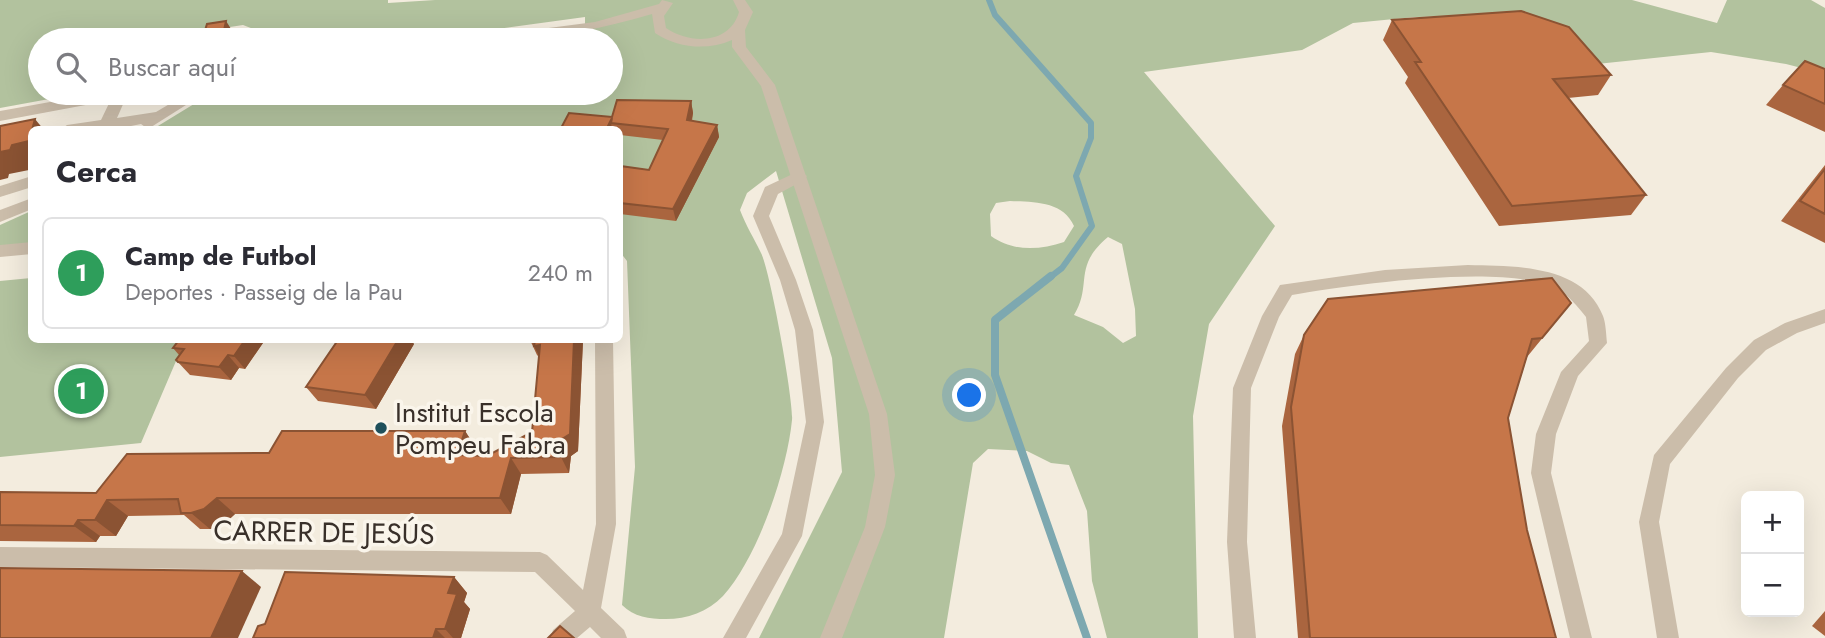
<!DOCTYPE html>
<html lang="es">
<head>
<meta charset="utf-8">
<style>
	:root { --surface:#fff; --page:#f2f2f3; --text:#2b2b33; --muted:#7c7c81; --line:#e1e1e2; --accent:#1f505b }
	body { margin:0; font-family:Jost,sans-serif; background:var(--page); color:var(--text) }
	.controls { position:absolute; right:21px; bottom:21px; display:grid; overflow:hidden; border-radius:10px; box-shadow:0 7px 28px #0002 }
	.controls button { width:63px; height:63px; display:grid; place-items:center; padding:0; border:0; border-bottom:2px solid var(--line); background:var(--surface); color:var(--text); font:35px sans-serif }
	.you { position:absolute; left:970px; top:396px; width:24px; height:24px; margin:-18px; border:5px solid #fff; border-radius:50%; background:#1a73e8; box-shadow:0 0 0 10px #1a73e833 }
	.badge { display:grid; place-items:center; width:46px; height:46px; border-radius:50%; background:var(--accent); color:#fff; font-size:23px; font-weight:700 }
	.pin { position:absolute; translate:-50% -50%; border:4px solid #fff; box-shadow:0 2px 7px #0006 }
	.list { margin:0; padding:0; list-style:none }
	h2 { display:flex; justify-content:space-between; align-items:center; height:91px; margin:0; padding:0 28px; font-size:30px }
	h2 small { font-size:23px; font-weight:400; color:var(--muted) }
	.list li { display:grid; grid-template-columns:46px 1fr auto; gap:21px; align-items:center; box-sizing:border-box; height:112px; margin:0 14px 14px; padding:0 14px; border:2px solid var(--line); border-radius:10px }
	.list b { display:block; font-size:26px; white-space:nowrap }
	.list p { margin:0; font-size:23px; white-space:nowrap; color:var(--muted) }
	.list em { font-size:23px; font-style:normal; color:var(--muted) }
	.icon { flex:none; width:38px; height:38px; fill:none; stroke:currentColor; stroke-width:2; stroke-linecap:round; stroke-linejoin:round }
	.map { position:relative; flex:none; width:1825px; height:638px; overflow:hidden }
	.search { position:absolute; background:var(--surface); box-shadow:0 7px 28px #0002; left:28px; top:28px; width:595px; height:77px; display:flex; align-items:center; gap:18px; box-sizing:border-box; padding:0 24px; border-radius:38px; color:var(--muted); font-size:26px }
	.panel { position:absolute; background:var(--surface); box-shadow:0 7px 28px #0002; left:28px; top:126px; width:595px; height:217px; border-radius:10px }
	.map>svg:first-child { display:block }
	.green { fill:#b2c29e; fill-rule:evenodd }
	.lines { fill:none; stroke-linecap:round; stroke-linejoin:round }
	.stream-far1 { stroke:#7da8b0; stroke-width:6 }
	.stream { stroke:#7da8b0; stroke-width:8 }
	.minor { fill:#cbbdaa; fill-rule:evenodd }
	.tertiary { fill:#cbbdaa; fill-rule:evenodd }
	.wall { fill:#aa653f }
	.shaded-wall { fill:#8b5333 }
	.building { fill:#c67649; stroke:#8b5333; stroke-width:2 }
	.poi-dot { fill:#1f505b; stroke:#faf5eb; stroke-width:2.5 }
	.labels { text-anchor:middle; stroke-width:7; stroke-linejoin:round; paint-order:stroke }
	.poi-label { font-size:28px; fill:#39302a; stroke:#faf5eb; text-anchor:start }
	.street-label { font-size:28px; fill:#39302a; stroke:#faf5eb }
</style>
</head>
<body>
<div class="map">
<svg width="1825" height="638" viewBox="0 0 1825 638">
	<rect width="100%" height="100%" fill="#f3ecde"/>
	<g class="green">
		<path d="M0,0H388V3L435,0H1632L1717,23L1727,0H1811L1825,8V74L1786,64L1711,52L1597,64L1512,15L1415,17L1353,23L1302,50L1144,72L1275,226L1209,324L1193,416L1198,638H1107L1092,581L1087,511L1069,465L1051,463L1027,451L988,449L973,463L944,638H759L842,472L832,358L776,171L747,193L740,210C746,226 754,238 761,253C770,270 794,402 792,420C787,471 758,557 723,596C708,612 687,619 666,619C649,619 634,617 622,605L635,467L627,261L620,252V130L153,129L212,93H611V40H542L585,34V17L415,40H282L243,25L197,32L192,40H40V93H82L0,108ZM1010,201C1034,202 1063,201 1074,226L1064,242C1040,250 1013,252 991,236L990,214L996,203ZM1108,237L1122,244L1135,309L1136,336L1123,343L1103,327L1074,315C1093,284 1072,267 1108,237Z"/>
		<polygon points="31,211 31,243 0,246 0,225"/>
		<polygon points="31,278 32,340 185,340 141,443 0,457 0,281"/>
	</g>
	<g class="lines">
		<polyline class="stream-far1" points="989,0 995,15 1091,123 1091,138 1076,176 1092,226 1062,268 1049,278"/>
		<polyline class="stream" points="1051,276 995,320 995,375 1087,638"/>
		<g class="minor">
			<polygon points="114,93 128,93 117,118 156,112 188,93 205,93 148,129 141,124 111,130 60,130 67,125 101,120"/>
			<polygon points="799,171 807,176 804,180 778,194 769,216 796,280 813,330 824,422 802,536 746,638 723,638 782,534 806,422 795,330 780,280 753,216 765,187"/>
			<polygon points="32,176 32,187 0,197 0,186"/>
			<polygon points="32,198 32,209 0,222 0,210"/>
			<polygon points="32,242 32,254 0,257 0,245"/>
			<path d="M1468,265C1514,266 1583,264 1603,316C1606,324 1606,334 1607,343L1578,376L1556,434L1551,473L1592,638H1570L1531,473L1536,434L1561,372L1589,341L1586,317C1578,307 1567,293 1555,288C1504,263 1349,285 1292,295L1279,317L1251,388L1247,542L1256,638H1234L1227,542L1233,388L1262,316L1280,285L1385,270Z"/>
			<polygon points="1825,309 1825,323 1797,333 1766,350 1738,378 1670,464 1659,522 1679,638 1657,638 1639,522 1654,455 1726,368 1754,340 1785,323"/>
			<polygon points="595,340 613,340 616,524 601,608 624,630 627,638 601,638 590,627 577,638 550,638 553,630 575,611 535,572 0,567 0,547 540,552 547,555 583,590 596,524"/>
		</g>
		<g class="tertiary">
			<path d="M662,0L673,3L664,16L666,28C691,45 730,44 739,12L733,0H745L753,12L745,30L746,47L775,85L887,414L895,475L885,527L842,638H820L865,527L875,475L869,414L761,86L732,47V40C707,51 678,48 655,33L652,14C596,30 538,43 479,40L486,36L595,22L659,4Z"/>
			<polygon points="100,93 130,93 123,98 0,121 0,111"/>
		</g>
	</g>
	<g class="wall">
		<polygon points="1392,20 1611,75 1598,95 1568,98 1646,195 1631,215 1499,226 1405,83 1408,77 1383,40"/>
		<polygon points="1825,69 1825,132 1766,105 1783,85"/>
		<polygon points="691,101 693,113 692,121 717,125 719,137 676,221 620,214 620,166 649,170 663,140 620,135 620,130 560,130"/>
		<polygon points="1825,165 1825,243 1781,221"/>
		<polygon points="1571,303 1527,357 1508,418 1527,530 1556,638 1298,638 1282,426 1295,354 1304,335"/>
		<polygon points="179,340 265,340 245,369 239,368 231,380 190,375 176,360 179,355 173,348"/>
		<polygon points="530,340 583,340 578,451 571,456 569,473 521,474 511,514 235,514 223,525 210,529 200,529 184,515 128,516 116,536 100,536 96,542 0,541 0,492 96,493 269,453 465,431 476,448 473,456 487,456 532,432 539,357 537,355"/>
		<polygon points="414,344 376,409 318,401 306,387"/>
		<polygon points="454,577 467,593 464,602 470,609 461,638 253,638"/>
		<polygon points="1825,611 1825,636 1812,626"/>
	</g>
	<g class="shaded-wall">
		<polygon points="226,21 233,32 231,40 222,40"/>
		<polygon points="691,101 693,113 689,132 687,120"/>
		<polygon points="612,118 611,123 612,130 606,130"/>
		<polygon points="35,119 44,130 32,130"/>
		<polygon points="717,125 719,137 676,221 673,209"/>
		<polygon points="32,131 32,164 30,165 29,170 9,174 8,178 0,180 0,152"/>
		<polygon points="245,340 265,340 245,369 234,356"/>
		<polygon points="398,340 412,340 414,344 376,409 365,395"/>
		<polygon points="574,340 583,340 578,451 571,456 569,473 561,457"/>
		<polygon points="540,345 543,364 534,346"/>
		<polygon points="228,355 239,368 231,380 219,367"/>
		<polygon points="465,431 476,448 468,472 457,455"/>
		<polygon points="511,458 521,474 511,514 500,498"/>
		<polygon points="217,498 235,514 223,525 210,529 191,513"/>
		<polygon points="107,500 128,516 116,536 95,520"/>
		<polygon points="78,520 100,536 96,542 74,526"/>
		<polygon points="242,571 261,587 238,638 211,638"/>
		<polygon points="454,577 467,593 464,602 470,609 461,638 453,638 445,629 448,593"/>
		<polygon points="436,629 445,638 433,638"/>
	</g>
	<g class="building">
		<polygon points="1521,11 1569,27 1611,75 1553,79 1646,195 1512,206 1415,62 1421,62 1392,20"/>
		<polygon points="226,21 222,40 202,40 207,24"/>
		<polygon points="1805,61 1825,69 1825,104 1783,85"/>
		<polygon points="617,100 691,101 687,120 717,125 673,209 620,203 620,166 649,170 668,129 611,123 612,118 606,130 560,130 569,113 612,117"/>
		<polygon points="35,119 29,141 12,145 10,150 0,152 0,126"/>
		<polygon points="1825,169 1825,214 1800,201"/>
		<polygon points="1552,278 1571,303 1542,338 1532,339 1508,418 1527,530 1556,638 1310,638 1291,407 1304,335 1328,299"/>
		<polygon points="179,340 245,340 234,356 228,355 219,367 178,362 176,360 184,349 173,348"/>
		<polygon points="338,340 398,340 365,395 306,387"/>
		<polygon points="535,340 574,340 570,434 562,439 561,457 511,458 500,498 217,498 204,509 191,513 181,513 178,499 107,500 95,520 78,520 74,526 0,525 0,492 96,493 127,454 269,453 282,431 465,431 457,455 487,456 532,432 540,345 534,346"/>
		<polygon points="0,568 242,571 211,638 0,638"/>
		<polygon points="285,572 454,577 448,593 457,594 445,629 436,629 433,638 253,638 258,626 265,624"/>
		<polygon points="560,626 574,638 548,638"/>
	</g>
	<circle class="poi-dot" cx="381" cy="428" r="7"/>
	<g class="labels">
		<g class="poi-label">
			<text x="395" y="422">Institut Escola<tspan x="395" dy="32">Pompeu Fabra</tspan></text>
		</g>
		<g class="street-label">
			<text transform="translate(324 532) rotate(1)" y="10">CARRER DE JESÚS</text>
		</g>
	</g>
</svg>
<div class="controls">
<button>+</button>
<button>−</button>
</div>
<div class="you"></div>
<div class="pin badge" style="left:81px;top:391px;background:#2e9e5b">1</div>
<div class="search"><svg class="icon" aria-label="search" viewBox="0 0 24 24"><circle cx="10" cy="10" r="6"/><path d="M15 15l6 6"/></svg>Buscar aquí</div>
<section class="panel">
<h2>Cerca<small></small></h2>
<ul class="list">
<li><span class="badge" style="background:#2e9e5b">1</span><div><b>Camp de Futbol</b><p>Deportes · Passeig de la Pau</p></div><em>240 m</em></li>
</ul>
</section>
</div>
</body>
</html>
